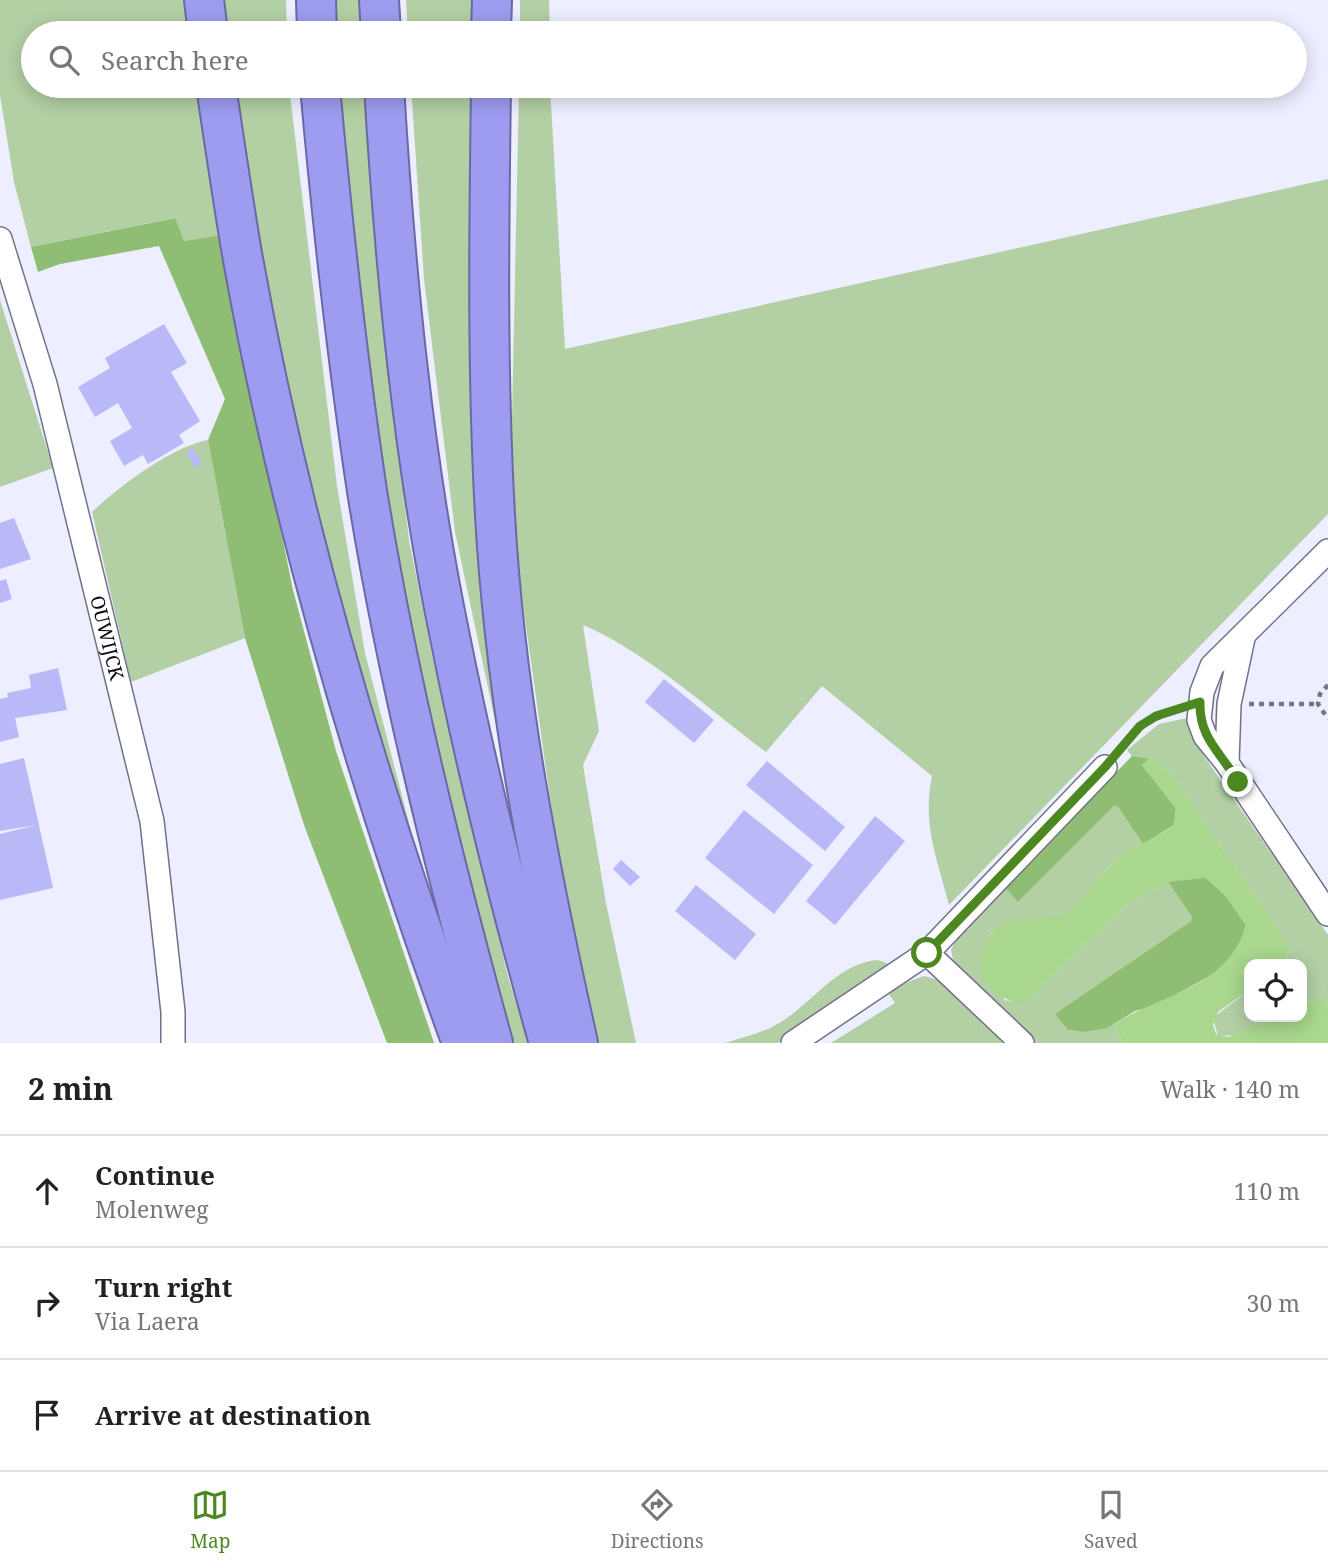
<!DOCTYPE html>
<html lang="en">
<head>
<meta charset="utf-8">
<style>
	:root { --surface:#fff; --page:#f2f2f2; --text:#222; --muted:#767676; --line:#e0e0e0; --accent:#4d8722 }
	body { margin:0; font-family:"Noto Serif",serif; background:var(--page); color:var(--text) }
	.controls { position:absolute; right:21px; bottom:21px; display:grid; overflow:hidden; border-radius:14px; box-shadow:0 4px 18px #0003 }
	.controls button { width:63px; height:63px; display:grid; place-items:center; padding:0; border:0; border-bottom:2px solid var(--line); background:var(--surface); color:var(--text); font:35px sans-serif }
	.stop { position:absolute; width:21px; height:21px; margin:-16px; border:5px solid #4d8722; border-radius:50%; background:#fff }
	.stop.end { background:#4d8722; border-color:#fff; box-shadow:0 2px 7px #0008 }
	.list { margin:0; padding:0; list-style:none }
	h2 { display:flex; justify-content:space-between; align-items:center; height:91px; margin:0; padding:0 28px; font-size:30px }
	h2 small { font-size:23px; font-weight:400; color:var(--muted) }
	.list li { display:grid; grid-template-columns:46px 1fr auto; gap:21px; align-items:center; box-sizing:border-box; height:112px; padding:0 28px; border-top:2px solid var(--line) }
	.list b { display:block; font-size:26px; white-space:nowrap }
	.list p { margin:0; font-size:23px; white-space:nowrap; color:var(--muted) }
	.list em { font-size:23px; font-style:normal; color:var(--muted) }
	.icon { flex:none; width:38px; height:38px; fill:none; stroke:currentColor; stroke-width:2; stroke-linecap:round; stroke-linejoin:round }
	.map { position:relative; flex:none; width:1328px; height:1043px; overflow:hidden }
	.search { position:absolute; background:var(--surface); box-shadow:0 4px 18px #0003; left:21px; right:21px; top:21px; height:77px; display:flex; align-items:center; gap:18px; box-sizing:border-box; padding:0 24px; border-radius:38px; color:var(--muted); font-size:26px }
	.sheet { height:427px; background:var(--surface) }
	nav { display:flex; justify-content:space-around; align-items:center; box-sizing:border-box; height:98px; border-top:2px solid var(--line); background:var(--surface); font-size:19px; color:var(--muted) }
	nav a { display:grid; justify-items:center; gap:4px }
	nav .on { color:var(--accent) }
	.map>svg:first-child { display:block }
	.green { fill:#b3cfa4 }
	.forest { fill:#8fbd74 }
	.water { fill:#a8d78d }
	.building { fill:#b9b9f8 }
	.lines { fill:none; stroke-linecap:round; stroke-linejoin:round }
	.minor-casing { stroke:#71718a; stroke-width:26 }
	.motorway-casing { stroke:#6b69a3; stroke-width:42 }
	.path { stroke:#767682; stroke-width:4.5; stroke-dasharray:5 5; stroke-linecap:butt }
	.minor { stroke:#fff; stroke-width:23 }
	.motorway { stroke:#9e9cf0; stroke-width:38 }
	.route { stroke:#4d8722; stroke-width:9 }
	.labels { text-anchor:middle; stroke-width:5; stroke-linejoin:round; paint-order:stroke }
	.street-label { font-size:19px; fill:#0b0a13; stroke:#fff }
</style>
</head>
<body>
<div class="map">
<svg width="1328" height="1043" viewBox="0 0 1328 1043">
	<rect width="100%" height="100%" fill="#edeeff"/>
	<g class="green">
		<polygon points="0,0 184,0 189,33 33,33 33,86 196,86 221,235 184,241 174,218 31,247 14,182 0,95"/>
		<polygon points="212,0 286,0 287,33 217,33"/>
		<polygon points="332,0 360,0 361,33 334,33"/>
		<polygon points="406,0 474,0 473,33 408,33"/>
		<polygon points="520,0 549,0 550,33 520,33"/>
		<polygon points="225,86 289,86 337,486 365,653 422,873 337,629"/>
		<polygon points="336,86 364,86 378,283 409,540 432,655 508,977 529,1043 510,1043 382,544"/>
		<polygon points="411,86 473,86 522,848 455,532 424,279"/>
		<path d="M519,86H550L565,349L1328,179V514L949,905C937,858 922,825 932,776L822,686L766,752C711,711 645,651 583,625L599,731L583,765L606,903L636,1043H599L564,899L519,575L511,466Z"/>
		<polygon points="0,300 53,468 0,487"/>
		<path d="M208,440L245,638L131,682L92,512C118,487 173,446 208,440Z"/>
		<polygon points="1187,718 1204,756 1328,935 1328,1006 1319,998 1302,1005 1302,964 1285,964 1290,948 1178,783 1161,764 1132,756 1127,750 1159,724"/>
		<path d="M1114,806L1118,807L1143,844C1134,850 1123,854 1115,861C1098,876 1086,900 1066,912C1043,927 1018,909 991,934L1004,1000L1020,1003L1032,996L1130,902L1168,882L1192,917L1190,922L1068,1030L1084,1032L1114,1024L1122,1043H1032L955,968L951,950L957,938L1005,887L1019,901Z"/>
		<path d="M878,960L889,964L884,971L786,1039L777,1043H725C740,1038 758,1034 772,1027C809,1009 835,963 878,960Z"/>
		<polygon points="924,976 945,982 1010,1043 831,1043 895,1003 889,994 902,984"/>
		<polygon points="1249,990 1249,1017 1277,1017 1236,1035 1218,1036 1213,1018"/>
	</g>
	<g class="forest">
		<polygon points="175,218 184,241 221,235 293,590 336,751 434,1043 387,1043 304,825 245,638 208,440 225,399 159,246 60,264 38,272 31,247"/>
		<polygon points="1132,756 1149,759 1142,765 1176,808 1174,825 1143,844 1118,807 1114,806 1018,902 1005,887"/>
		<polygon points="1186,878 1206,878 1226,896 1246,925 1238,950 1219,971 1155,1006 1135,1011 1107,1028 1084,1032 1068,1030 1055,1014 1190,922 1192,917 1168,882"/>
	</g>
	<path class="water" d="M1149,759L1161,764L1178,783L1290,948L1285,964H1249V990L1218,1012L1213,1025L1216,1034L1228,1037L1277,1017H1302V1005L1319,998L1328,1006V1043H1122L1114,1024C1163,993 1227,989 1246,925L1226,896L1206,878L1168,882L1130,902L1032,996L1020,1004C989,996 970,973 987,942C991,935 996,927 1004,923C1024,915 1050,923 1067,911C1086,899 1098,876 1115,861C1132,846 1156,838 1174,825L1176,808L1142,765Z"/>
	<g class="building">
		<polygon points="164,324 187,363 171,372 200,421 179,435 184,443 148,464 143,455 124,466 110,441 132,428 118,403 95,417 78,387 110,368 105,358"/>
		<polygon points="193,448 202,464 195,468 186,452"/>
		<polygon points="14,518 31,559 0,569 0,523"/>
		<polygon points="6,579 12,599 0,603 0,581"/>
		<polygon points="58,668 67,710 15,718 19,737 0,742 0,699 8,697 7,693 31,688 29,675"/>
		<polygon points="664,679 714,720 694,743 645,702"/>
		<polygon points="24,758 53,888 0,900 0,834 36,825 0,831 0,764"/>
		<polygon points="767,761 845,827 825,851 746,785"/>
		<polygon points="744,810 813,865 774,914 705,858"/>
		<polygon points="875,816 905,841 835,925 806,901"/>
		<polygon points="621,860 640,877 630,886 613,869"/>
		<polygon points="696,885 756,934 735,960 675,911"/>
	</g>
	<g class="lines">
		<g class="minor-casing">
			<g id="minor">
				<path id="s1" d="M0,239L45,384L152,821L173,1012V1043"/>
				<polyline points="1328,551 1212,666 1202,692 1199,720 1205,736 1227,763 1328,914"/>
				<polyline points="1227,763 1229,704 1243,638"/>
				<polyline points="927,953 1022,1043"/>
				<polyline points="793,1043 927,953 1105,767"/>
			</g>
		</g>
		<g class="motorway-casing">
			<g id="motorway">
				<polyline points="204,0 208,33"/>
				<polyline points="316,0 317,33"/>
				<polyline points="379,0 381,33"/>
				<polyline points="491,33 492,0"/>
				<path d="M216,86C224,140 232,194 241,248C288,515 369,788 462,1043"/>
				<path d="M320,86C332,221 347,357 367,491C397,677 443,861 493,1043"/>
				<path d="M384,86C395,271 413,460 451,642C478,777 512,911 549,1043"/>
				<path d="M491,86C489,229 487,372 495,515C505,694 539,869 578,1043"/>
			</g>
		</g>
		<g class="path">
			<polyline points="1328,685 1320,694 1318,704 1328,719"/>
			<polyline points="1249,704 1318,704"/>
			<path d="M1119,751C1140,725 1148,721 1179,710"/>
		</g>
		<use href="#minor" class="minor"/>
		<use href="#motorway" class="motorway"/>
	</g>
	<g class="lines">
		<path class="route" d="M927,953L1105,767L1140,726L1156,716L1200,702C1199,739 1221,752 1238,782"/>
	</g>
	<g class="labels">
		<g class="street-label">
			<text dy="7" stroke="none"><textPath href="#s1" startOffset="413">OUWIJCK</textPath></text>
		</g>
	</g>
</svg>
<div class="controls">
<button><svg class="icon" aria-label="locate" viewBox="0 0 24 24"><circle cx="12" cy="12" r="6"/><path d="M12 2v4M12 18v4M2 12h4M18 12h4"/></svg></button>
</div>
<div class="stop" style="left:927px;top:953px"></div>
<div class="stop end" style="left:1238px;top:782px"></div>
<div class="search"><svg class="icon" aria-label="search" viewBox="0 0 24 24"><circle cx="10" cy="10" r="6"/><path d="M15 15l6 6"/></svg>Search here</div>
</div>
<section class="sheet">
<h2>2 min<small>Walk · 140 m</small></h2>
<ul class="list">
<li><svg class="icon" aria-label="ahead" viewBox="0 0 24 24"><path d="M12 20V5M6 11l6-6 6 6"/></svg><div><b>Continue</b><p>Molenweg</p></div><em>110 m</em></li>
<li><svg class="icon" aria-label="right" viewBox="0 0 24 24"><path d="M7 20v-9h11M14 6l5 5-5 5"/></svg><div><b>Turn right</b><p>Via Laera</p></div><em>30 m</em></li>
<li><svg class="icon" aria-label="arrive" viewBox="0 0 24 24"><path d="M6 21V4h12l-3 4 3 4H6"/></svg><div><b>Arrive at destination</b></div></li>
</ul>
</section>
<nav>
<a class="on"><svg class="icon" aria-label="map" viewBox="0 0 24 24"><path d="M3 6l6-2 6 2 6-2v14l-6 2-6-2-6 2zM9 4v14M15 6v14"/></svg>Map</a>
<a><svg class="icon" aria-label="directions" viewBox="0 0 24 24"><path d="M12 3l9 9-9 9-9-9zM9 14v-3h6M13 9l2 2-2 2"/></svg>Directions</a>
<a><svg class="icon" aria-label="saved" viewBox="0 0 24 24"><path d="M7 4h10v16l-5-4-5 4z"/></svg>Saved</a>
</nav>
</body>
</html>
